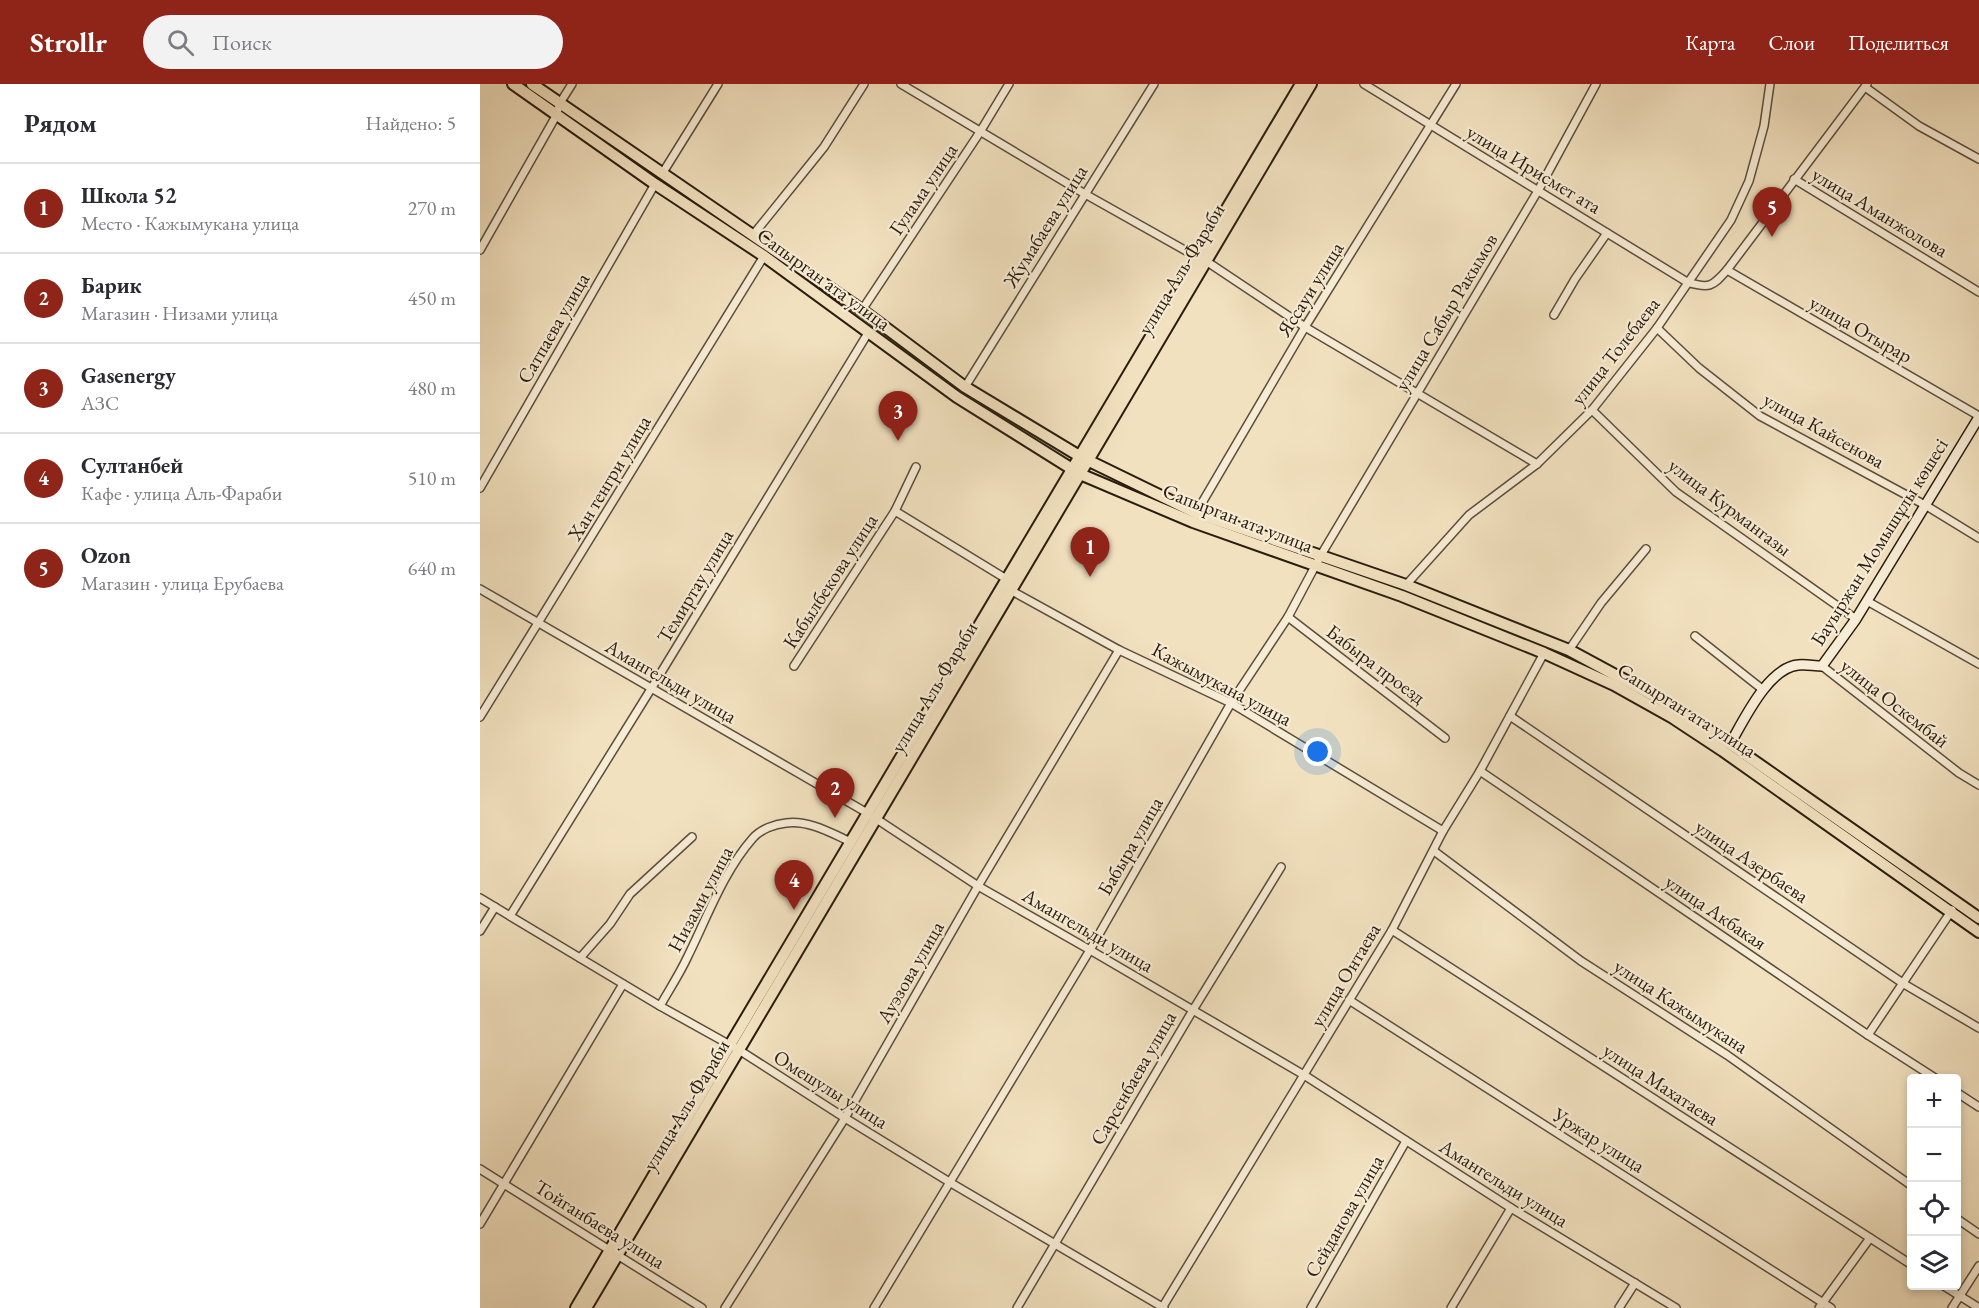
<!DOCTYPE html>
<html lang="ru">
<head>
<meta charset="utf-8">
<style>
	:root { --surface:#fff; --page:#f2f2f3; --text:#2b2b33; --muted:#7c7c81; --line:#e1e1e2; --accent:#8f2418 }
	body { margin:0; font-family:"EB Garamond",serif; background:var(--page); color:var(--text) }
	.controls { position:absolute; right:18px; bottom:18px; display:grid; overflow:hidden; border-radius:6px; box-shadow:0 3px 9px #0003 }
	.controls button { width:54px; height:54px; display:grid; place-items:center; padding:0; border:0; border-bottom:2px solid var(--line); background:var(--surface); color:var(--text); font:30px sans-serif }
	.you { position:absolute; left:838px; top:668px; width:21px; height:21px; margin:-15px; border:4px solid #fff; border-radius:50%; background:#1a73e8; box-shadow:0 0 0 9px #1a73e833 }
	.badge { display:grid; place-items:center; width:39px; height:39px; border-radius:50%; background:var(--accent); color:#fff; font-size:20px; font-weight:700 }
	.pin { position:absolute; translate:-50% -50px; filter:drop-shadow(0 2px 3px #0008) }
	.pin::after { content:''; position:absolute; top:32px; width:21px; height:18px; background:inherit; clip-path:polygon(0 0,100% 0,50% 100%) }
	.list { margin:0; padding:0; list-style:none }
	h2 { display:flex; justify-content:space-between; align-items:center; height:78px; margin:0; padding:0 24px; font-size:26px }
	h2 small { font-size:20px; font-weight:400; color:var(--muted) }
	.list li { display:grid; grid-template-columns:39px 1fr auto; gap:18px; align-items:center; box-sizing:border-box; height:90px; padding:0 24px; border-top:2px solid var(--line) }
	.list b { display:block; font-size:22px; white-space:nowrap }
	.list p { margin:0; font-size:20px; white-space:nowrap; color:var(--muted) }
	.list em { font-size:20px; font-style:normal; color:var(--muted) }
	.icon { flex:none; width:33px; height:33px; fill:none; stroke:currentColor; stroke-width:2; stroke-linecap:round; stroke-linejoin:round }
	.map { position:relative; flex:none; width:1499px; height:1224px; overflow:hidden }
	header { display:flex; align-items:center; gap:36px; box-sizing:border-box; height:84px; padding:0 30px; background:var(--accent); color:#fff }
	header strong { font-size:28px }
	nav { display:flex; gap:33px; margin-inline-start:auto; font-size:21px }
	.search { width:420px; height:54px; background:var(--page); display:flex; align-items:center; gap:15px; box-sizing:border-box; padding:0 21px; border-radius:33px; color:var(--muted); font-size:22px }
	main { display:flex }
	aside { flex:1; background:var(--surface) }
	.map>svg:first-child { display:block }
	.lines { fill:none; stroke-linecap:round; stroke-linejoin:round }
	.street-casing { stroke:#5b4e3c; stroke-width:10 }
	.secondary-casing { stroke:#291d10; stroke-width:12 }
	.primary-casing { stroke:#291d10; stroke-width:14 }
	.street { stroke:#f7ecd5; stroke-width:7 }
	.secondary { stroke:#f7ecd5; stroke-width:9 }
	.primary { stroke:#f2e1bf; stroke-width:10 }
	.labels { text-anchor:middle; stroke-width:4.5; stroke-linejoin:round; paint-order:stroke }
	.street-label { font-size:20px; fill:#291d10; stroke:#f7ecd5 }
</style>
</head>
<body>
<header>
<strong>Strollr</strong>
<div class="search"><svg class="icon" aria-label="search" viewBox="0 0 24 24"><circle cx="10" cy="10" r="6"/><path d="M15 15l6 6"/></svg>Поиск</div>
<nav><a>Карта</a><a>Слои</a><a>Поделиться</a></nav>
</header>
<main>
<aside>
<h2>Рядом<small>Найдено: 5</small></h2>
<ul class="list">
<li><span class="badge">1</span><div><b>Школа 52</b><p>Место · Кажымукана улица</p></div><em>270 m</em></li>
<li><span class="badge">2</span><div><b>Барик</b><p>Магазин · Низами улица</p></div><em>450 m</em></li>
<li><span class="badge">3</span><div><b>Gasenergy</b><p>АЗС</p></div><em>480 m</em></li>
<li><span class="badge">4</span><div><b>Султанбей</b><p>Кафе · улица Аль-Фараби</p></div><em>510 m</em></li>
<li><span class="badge">5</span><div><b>Ozon</b><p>Магазин · улица Ерубаева</p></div><em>640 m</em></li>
</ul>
</aside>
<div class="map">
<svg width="1499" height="1224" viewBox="0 0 1499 1224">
	<rect width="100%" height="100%" fill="#f2e1bf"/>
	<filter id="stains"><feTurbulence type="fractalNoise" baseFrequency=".00333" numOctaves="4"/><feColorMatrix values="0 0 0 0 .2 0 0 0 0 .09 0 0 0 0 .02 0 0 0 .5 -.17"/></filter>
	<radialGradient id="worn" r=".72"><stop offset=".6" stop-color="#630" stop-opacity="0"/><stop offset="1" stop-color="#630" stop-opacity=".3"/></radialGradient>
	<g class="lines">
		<g class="street-casing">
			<g id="street">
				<polyline points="421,0 605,110 717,173"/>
				<path d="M884,0L1207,198C1229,205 1232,203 1247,186L1387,0"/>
				<polyline points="1385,3 1439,42 1499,75"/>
				<polyline points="182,90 238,0"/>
				<polyline points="1314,95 1499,208"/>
				<polyline points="273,151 344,63 384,0"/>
				<polyline points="0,166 76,32 80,19 92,0"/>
				<polyline points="726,177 825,243 1057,380"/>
				<polyline points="1247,186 1499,332"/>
				<polyline points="382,226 500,48 529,0"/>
				<polyline points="1074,231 1095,195 1127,149"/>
				<polyline points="1177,244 1219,284 1280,332 1445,421 1499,454"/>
				<polyline points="485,303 674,0"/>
				<polyline points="1112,326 1196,408 1376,535"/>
				<polyline points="0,404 175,100"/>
				<polyline points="415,427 436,383"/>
				<polyline points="716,429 825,243 976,0"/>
				<polyline points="926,501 989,431 1057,380 1112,326 1177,244 1251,136 1269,97 1284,42 1290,0"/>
				<polyline points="0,505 389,730 498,802 610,866 824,991 1031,1124 1196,1224"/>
				<polyline points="532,507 639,566 751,619 963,747"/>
				<polyline points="1387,517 1499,580"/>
				<polyline points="808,533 965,654"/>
				<polyline points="1215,552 1282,605"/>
				<polyline points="1089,566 1121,519 1166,465"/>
				<polyline points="314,582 415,427 528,496"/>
				<polyline points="1342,582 1479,689 1499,701"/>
				<polyline points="1030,632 1424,900 1499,944"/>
				<polyline points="0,633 284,172"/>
				<polyline points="1000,687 1388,951 1455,994"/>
				<polyline points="954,767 1101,877 1247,971 1432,1102"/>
				<polyline points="0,814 180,922 259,966 365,1034 471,1099 684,1224"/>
				<polyline points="30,832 171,605 388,249"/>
				<polyline points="912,846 1432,1181"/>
				<polyline points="0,847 15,823"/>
				<polyline points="100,874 130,840 150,810 212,753"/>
				<polyline points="869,916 1351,1224"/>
				<path d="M180,922C189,906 199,891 207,874C227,834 243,788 273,754C281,745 295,740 306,739C329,736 351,749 371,758"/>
				<polyline points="1388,951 1472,826"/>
				<polyline points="1476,1008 1499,1023"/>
				<polyline points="0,1085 222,1224"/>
				<polyline points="1476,1134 1499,1150"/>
				<polyline points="0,1140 143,900"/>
				<polyline points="1464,1202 1499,1224"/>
				<polyline points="245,1224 365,1034 498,802 639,566"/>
				<polyline points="394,1224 610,866 751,619 808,533 841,471 1059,105 1116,0"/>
				<polyline points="537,1224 713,926 801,783"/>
				<polyline points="682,1224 912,846 963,747 1000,687 1064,569"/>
				<polyline points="831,1224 926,1057"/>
				<polyline points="971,1224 1031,1124"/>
				<polyline points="1139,1224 1155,1199"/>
				<polyline points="1339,1224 1390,1154"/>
				<polyline points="1472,1224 1499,1182"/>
			</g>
		</g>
		<g class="secondary-casing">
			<path id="secondary" d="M1250,660C1264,636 1288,584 1318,581C1326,580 1334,582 1342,582L1376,535L1499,333"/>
		</g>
		<g class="primary-casing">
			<g id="primary">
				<polyline points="33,0 175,100 284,172 477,313 600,390 713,438 922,512 1064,569 1134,601 1193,634 1243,667 1499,848"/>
				<polyline points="52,0 382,226 485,303 601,373 716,429 926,501 1089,566 1176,613 1250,660 1499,834"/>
				<polyline points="96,1224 250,961 821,0"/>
				<polyline points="106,1224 831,0"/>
			</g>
		</g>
		<use href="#street" class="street"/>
		<use href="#secondary" class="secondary"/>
		<use href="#primary" class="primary"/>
	</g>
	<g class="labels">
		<g class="street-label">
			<text transform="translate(1054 85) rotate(31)" y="7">улица Ирисмет ата</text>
			<text transform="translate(443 105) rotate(-56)" y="7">Гулама улица</text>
			<text transform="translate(1400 128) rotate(31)" y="7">улица Аманжолова</text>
			<text transform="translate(565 142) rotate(-58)" y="7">Жумабаева улица</text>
			<text transform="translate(701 185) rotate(-59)" y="7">улица Аль-Фараби</text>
			<text transform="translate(344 195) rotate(36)" y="7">Сапырган ата улица</text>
			<text transform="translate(830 205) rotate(-58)" y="7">Яссауи улица</text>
			<text transform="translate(966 228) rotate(-59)" y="7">улица Сабыр Ракымов</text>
			<text transform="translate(73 244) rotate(-60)" y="7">Сатпаева улица</text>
			<text transform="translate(1381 245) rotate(30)" y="7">улица Отырар</text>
			<text transform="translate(1135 267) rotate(-52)" y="7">улица Толебаева</text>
			<text transform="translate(1344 346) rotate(29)" y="7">улица Кайсенова</text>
			<text transform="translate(129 394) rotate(-59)" y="7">Хан тенгри улица</text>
			<text transform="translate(1250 423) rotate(37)" y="7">улица Курмангазы</text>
			<text transform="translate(758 434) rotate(21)" y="7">Сапырган ата улица</text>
			<text transform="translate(1399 458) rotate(-58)" y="7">Бауыржан Момышұлы көшесі</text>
			<text transform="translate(350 497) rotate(-57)" y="7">Кабылбекова улица</text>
			<text transform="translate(215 502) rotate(-59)" y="7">Темиртау улица</text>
			<text transform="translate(896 580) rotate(37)" y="7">Бабыра проезд</text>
			<text transform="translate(191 597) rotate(30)" y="7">Амангельди улица</text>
			<text transform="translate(742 600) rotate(28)" y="7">Кажымукана улица</text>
			<text transform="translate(454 603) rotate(-59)" y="7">улица Аль-Фараби</text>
			<text transform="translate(1415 619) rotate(38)" y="7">улица Оскембай</text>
			<text transform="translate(1207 626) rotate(32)" y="7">Сапырган ата улица</text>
			<text transform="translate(650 762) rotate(-60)" y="7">Бабыра улица</text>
			<text transform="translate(1272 777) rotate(34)" y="7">улица Азербаева</text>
			<text transform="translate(220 815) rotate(-62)" y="7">Низами улица</text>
			<text transform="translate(1236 828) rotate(34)" y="7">улица Акбакая</text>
			<text transform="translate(608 846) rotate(30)" y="7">Амангельди улица</text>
			<text transform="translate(430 888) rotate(-60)" y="7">Ауэзова улица</text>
			<text transform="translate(865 891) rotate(-59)" y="7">улица Онтаева</text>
			<text transform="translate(1201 922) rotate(33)" y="7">улица Кажымукана</text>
			<text transform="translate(653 994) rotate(-60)" y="7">Сарсенбаева улица</text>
			<text transform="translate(1181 1000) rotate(33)" y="7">улица Махатаева</text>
			<text transform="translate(351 1005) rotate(32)" y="7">Омешулы улица</text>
			<text transform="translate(206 1021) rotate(-59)" y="7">улица Аль-Фараби</text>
			<text transform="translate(1119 1056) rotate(32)" y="7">Уржар улица</text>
			<text transform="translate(1024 1099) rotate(32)" y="7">Амангельди улица</text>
			<text transform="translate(864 1132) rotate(-60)" y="7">Сейданова улица</text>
			<text transform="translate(120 1140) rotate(32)" y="7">Тойганбаева улица</text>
		</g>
	</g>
	<rect width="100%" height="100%" filter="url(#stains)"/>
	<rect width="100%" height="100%" fill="url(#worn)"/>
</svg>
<div class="controls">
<button>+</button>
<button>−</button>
<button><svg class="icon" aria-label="locate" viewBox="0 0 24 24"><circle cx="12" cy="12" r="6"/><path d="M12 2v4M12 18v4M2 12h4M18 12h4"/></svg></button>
<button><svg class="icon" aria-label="layers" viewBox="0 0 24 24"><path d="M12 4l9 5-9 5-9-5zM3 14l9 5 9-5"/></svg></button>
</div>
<div class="you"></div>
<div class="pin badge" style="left:610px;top:493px">1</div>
<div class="pin badge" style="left:355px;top:734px">2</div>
<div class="pin badge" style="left:418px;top:357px">3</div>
<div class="pin badge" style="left:314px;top:826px">4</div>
<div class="pin badge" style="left:1292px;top:153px">5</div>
</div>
</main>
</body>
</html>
